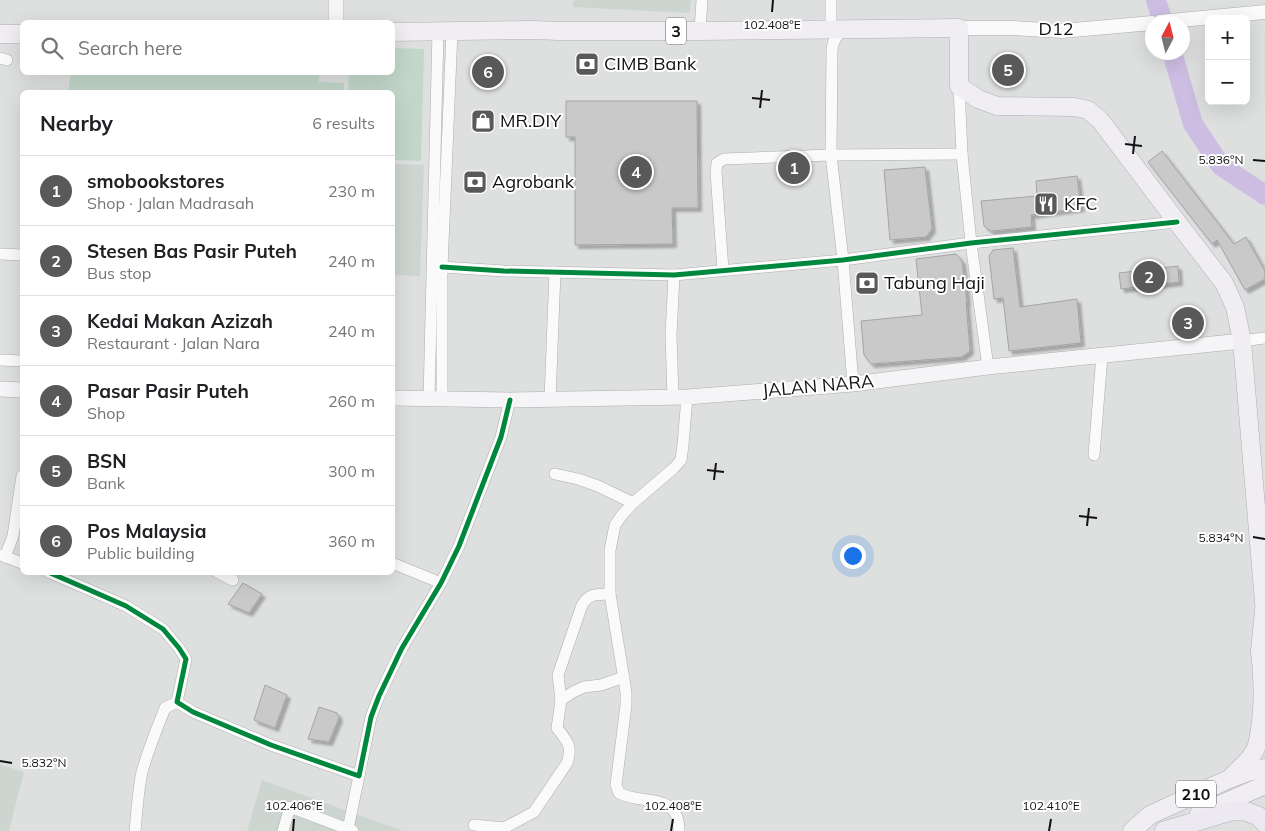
<!DOCTYPE html>
<html lang="en">
<head>
<meta charset="utf-8">
<style>
	:root { --surface:#fff; --page:#f2f2f2; --text:#202124; --muted:#757577; --line:#e0e0e0; --accent:#585958 }
	body { margin:0; font-family:Mulish,sans-serif; background:var(--page); color:var(--text) }
	.controls { position:absolute; right:15px; top:15px; display:grid; overflow:hidden; border-radius:8px; box-shadow:0 5px 20px #0002 }
	.controls button { width:45px; height:45px; display:grid; place-items:center; padding:0; border:0; border-bottom:1px solid var(--line); background:var(--surface); color:var(--text); font:25px sans-serif }
	.compass { position:absolute; left:1145px; top:15px; width:45px; height:45px; border-radius:50%; background:var(--surface); box-shadow:0 5px 20px #0002; rotate:7deg }
	.you { position:absolute; left:852px; top:555px; width:18px; height:18px; margin:-12px; border:4px solid #fff; border-radius:50%; background:#1a73e8; box-shadow:0 0 0 8px #1a73e833 }
	.badge { display:grid; place-items:center; width:32px; height:32px; border-radius:50%; background:var(--accent); color:#fff; font-size:16px; font-weight:700 }
	.pin { position:absolute; translate:-50% -50%; border:2px solid #fff; box-shadow:0 1px 5px #0006 }
	.list { margin:0; padding:0; list-style:none }
	h2 { display:flex; justify-content:space-between; align-items:center; height:65px; margin:0; padding:0 20px; font-size:21px }
	h2 small { font-size:16px; font-weight:400; color:var(--muted) }
	.list li { display:grid; grid-template-columns:32px 1fr auto; gap:15px; align-items:center; box-sizing:border-box; height:70px; padding:0 20px; border-top:1px solid var(--line) }
	.list b { display:block; font-size:19px; white-space:nowrap }
	.list p { margin:0; font-size:16px; white-space:nowrap; color:var(--muted) }
	.list em { font-size:16px; font-style:normal; color:var(--muted) }
	.icon { flex:none; width:28px; height:28px; fill:none; stroke:currentColor; stroke-width:2; stroke-linecap:round; stroke-linejoin:round }
	.map { position:relative; flex:none; width:1265px; height:831px; overflow:hidden }
	.search { position:absolute; background:var(--surface); box-shadow:0 5px 20px #0002; left:20px; top:20px; width:375px; height:55px; display:flex; align-items:center; gap:12px; box-sizing:border-box; padding:0 18px; border-radius:8px; color:var(--muted); font-size:19px }
	.panel { position:absolute; background:var(--surface); box-shadow:0 5px 20px #0002; left:20px; top:90px; width:375px; height:485px; border-radius:8px }
	.map>svg:first-child { display:block }
	.built { fill:#cdd5d0 }
	.green { fill:#c2d7c9 }
	.lines { fill:none; stroke-linecap:round; stroke-linejoin:round }
	.river { stroke:#cebde3; stroke-width:20 }
	.building { fill:#c8c9c8; stroke:#a3a5a4; filter:url(#shadow) }
	.minor-casing { stroke:#acaead; stroke-width:12 }
	.tertiary-casing { stroke:#acaead; stroke-width:15 }
	.secondary-casing { stroke:#acaead; stroke-width:16 }
	.primary-casing { stroke:#b1adb6; stroke-width:19 }
	.trunk-casing { stroke:#b1adb6; stroke-width:20 }
	.minor { stroke:#fafafa; stroke-width:11 }
	.tertiary { stroke:#fafafa; stroke-width:14 }
	.secondary { stroke:#f5f4f7; stroke-width:15 }
	.primary { stroke:#f0eef3; stroke-width:18 }
	.trunk { stroke:#eceaf0; stroke-width:19 }
	.cycleway-casing { stroke:#fff; stroke-width:8 }
	.cycleway { stroke:#00873e; stroke-width:5 }
	.ticks { fill:none; stroke:#101110; stroke-width:2 }
	.labels { text-anchor:middle; stroke-width:4; stroke-linejoin:round; paint-order:stroke }
	.shield { fill:#fff; stroke:#585858; stroke-width:1 }
	.shield-label { font-size:16px; font-weight:bold; fill:#101110 }
	.street-label { font-size:18px; fill:#101110; stroke:#fff }
	.poi-label { font-size:18px; fill:#101110; stroke:#fff; text-anchor:start }
	.ticks-label { font-size:12px; text-anchor:middle; fill:#101110; stroke:#fff; stroke-width:4; stroke-linejoin:round; paint-order:stroke }
</style>
</head>
<body>
<div class="map">
<svg width="1265" height="831" viewBox="0 0 1265 831">
	<defs>
		<filter id="shadow"><feDropShadow dx="3.5" dy="3.5" stdDeviation="1" flood-color="#0004"/></filter>
	</defs>
	<rect width="100%" height="100%" fill="#dee0df"/>
	<g class="built">
		<polygon points="574,0 691,0 690,13 573,7"/>
		<polygon points="393,164 424,165 420,276 393,275"/>
		<polygon points="0,764 24,772 9,831 0,831"/>
		<polygon points="262,780 403,831 247,831"/>
	</g>
	<g class="green">
		<polygon points="393,48 424,49 421,161 393,160 392,92 348,92 349,73 392,72"/>
		<polygon points="71,72 319,73 319,82 344,83 344,92 68,92"/>
	</g>
	<g class="lines">
		<g class="river">
			<polyline points="1156,0 1163,22"/>
			<polyline points="1172,52 1193,124 1221,166 1265,195"/>
		</g>
	</g>
	<g class="building">
		<polygon points="566,101 697,101 698,208 672,208 673,244 575,245 575,137 566,137"/>
		<polygon points="1162,151 1234,244 1246,237 1265,271 1265,279 1245,290 1217,240 1212,244 1148,162"/>
		<polygon points="925,167 932,229 926,237 890,240 884,170"/>
		<polygon points="1077,176 1081,208 1031,215 1032,227 991,231 984,226 981,201 1037,196 1036,181"/>
		<polygon points="1013,248 1020,307 1077,299 1081,343 1009,351 1003,298 994,299 989,256 993,250"/>
		<polygon points="956,254 962,261 967,302 966,302 970,351 962,357 871,364 864,355 861,321 922,315 916,259"/>
		<polygon points="1178,266 1179,282 1121,289 1119,273"/>
		<polygon points="243,583 262,594 249,613 228,604"/>
		<polygon points="265,685 287,695 275,728 254,720"/>
		<polygon points="319,707 337,713 339,718 329,742 308,739"/>
	</g>
	<g class="lines">
		<g class="minor-casing">
			<g id="minor">
				<polyline points="831,0 831,30"/>
				<path d="M845,29C837,36 833,39 832,50L831,155L843,260L853,384"/>
				<polyline points="700,31 702,0"/>
				<polyline points="0,58 7,60"/>
				<polyline points="959,86 962,154 971,243 988,367"/>
				<polyline points="0,254 22,255"/>
				<polyline points="442,267 504,271 674,275 843,260 971,243 1177,222"/>
				<polyline points="723,270 716,172 717,163 724,159 831,155 962,154"/>
				<polyline points="1242,341 1265,338"/>
				<polyline points="0,360 22,361"/>
				<polyline points="673,397 671,335 674,275"/>
				<polyline points="429,399 438,32"/>
				<polyline points="442,399 442,267 452,32"/>
				<polyline points="550,399 555,272"/>
				<polyline points="1094,455 1102,355"/>
				<polyline points="555,474 578,479 598,486 633,503"/>
				<polyline points="0,555 22,563"/>
				<polyline points="5,557 13,536 22,476"/>
				<polyline points="392,563 441,583"/>
				<polyline points="48,572 85,588 126,606 163,629 179,648 186,659 177,702 193,712 271,745 359,776 371,717 379,696 402,648 441,583 459,546 501,437 510,400"/>
				<polyline points="217,572 233,580"/>
				<path d="M561,700L558,675L582,605C589,593 596,595 610,594"/>
				<path d="M474,825L504,828L534,812L567,763C573,746 567,741 557,728L561,700L573,692L584,687L601,685L624,677"/>
				<polyline points="348,829 359,776"/>
				<path d="M135,831C137,811 138,791 142,772C148,750 157,729 165,708L177,702"/>
				<polyline points="283,831 290,807 353,831"/>
				<path d="M679,831C679,791 644,806 619,793L616,785L626,705V692L610,594V550L615,525L622,515L633,503L674,468L681,460L683,445L687,397"/>
			</g>
		</g>
		<g class="tertiary-casing">
			<g id="tertiary">
				<polyline points="1160,22 1265,12"/>
				<polyline points="959,28 1013,28 1062,31 1152,23"/>
			</g>
		</g>
		<g class="secondary-casing">
			<g id="secondary">
				<polyline points="336,0 336,22"/>
				<polyline points="0,389 22,390"/>
				<polyline points="392,398 510,400 687,397 853,384 988,367 1242,341"/>
			</g>
		</g>
		<g class="primary-casing">
			<g id="primary">
				<polyline points="392,32 533,30 559,31 700,31 959,28 959,86 978,99 997,106 1075,107 1088,110 1100,120 1177,222 1224,283 1235,307 1242,341 1265,614"/>
				<polyline points="0,34 22,34"/>
				<polyline points="1262,663 1260,651 1264,611"/>
				<path d="M1233,775C1241,767 1251,760 1256,748C1258,743 1259,735 1260,729C1264,703 1263,677 1260,651"/>
				<polyline points="1199,814 1265,785"/>
				<polyline points="1132,831 1150,815 1229,779 1248,772 1265,768"/>
			</g>
		</g>
		<g class="trunk-casing">
			<polyline id="trunk" points="1164,831 1231,811 1245,811 1258,816 1265,823"/>
		</g>
		<use href="#minor" class="minor"/>
		<use href="#tertiary" class="tertiary"/>
		<use href="#secondary" class="secondary"/>
		<use href="#primary" class="primary"/>
		<use href="#trunk" class="trunk"/>
		<g class="cycleway-casing">
			<g id="cycleway">
				<polyline points="442,267 504,271 674,275 843,260 971,243 1177,222"/>
				<polyline points="48,572 85,588 126,606 163,629 179,648 186,659 177,702 193,712 271,745 359,776 371,717 379,696 402,648 441,583 459,546 501,437 510,400"/>
			</g>
		</g>
		<use href="#cycleway" class="cycleway"/>
	</g>
	<path class="ticks" d="M772,12L773,0M752,98L770,100M760,108L762,90M1125,144L1142,146M1133,154L1135,136M1253,160L1265,161M707,470L724,472M714,480L716,463M1079,516L1097,518M1087,526L1089,508M1253,537L1265,539M0,761L12,763M293,831L294,819M671,831L673,819M1049,831L1051,819"/>
	<defs>
		<g id="bank-square" transform="scale(1.25)"><rect x="-9" y="-9" width="18" height="18" rx="4" fill="#585958" stroke="#fff"/><path d="M-6-4H6V4H-6ZM0-2.3a2.3 2.3 0 1 0 0 4.6a2.3 2.3 0 1 0 0-4.6Z" fill="#fff"/></g>
		<g id="shop-square" transform="scale(1.25)"><rect x="-9" y="-9" width="18" height="18" rx="4" fill="#585958" stroke="#fff"/><path d="M-5-2.5h2.3a2.7 3.5 0 0 1 5.4 0H5L5.5 6h-11ZM-1.5-2.5h3a1.5 2.3 0 0 0-3 0Z" fill="#fff"/></g>
		<g id="restaurant-square" transform="scale(1.25)"><rect x="-9" y="-9" width="18" height="18" rx="4" fill="#585958" stroke="#fff"/><path d="M-5-6h1v4h1v-4h1v4h1v-4h1v5L-1.5 .5V6h-2V.5L-5-1ZM5-6V6H3V1.5H1.5Q1.5-4 5-6Z" fill="#fff"/></g>
	</defs>
	<g fill-rule="evenodd">
		<use href="#bank-square" x="587" y="64"/>
		<use href="#shop-square" x="483" y="121"/>
		<use href="#bank-square" x="475" y="182"/>
		<use href="#restaurant-square" x="1046" y="204"/>
		<use href="#bank-square" x="867" y="283"/>
	</g>
	<g class="labels">
		<g class="shield">
			<rect x="666" y="17.5" width="20" height="27" rx="4"/>
			<rect x="1176" y="780.5" width="40" height="27" rx="4"/>
		</g>
		<g class="shield-label">
			<text x="676" y="37">3</text>
			<text x="1196" y="800">210</text>
		</g>
		<g class="street-label">
			<text x="1056" y="35">D12</text>
			<text transform="translate(818 386) rotate(-5)" y="6">JALAN NARA</text>
		</g>
		<g class="poi-label">
			<text x="604" y="70">CIMB Bank</text>
			<text x="500" y="127">MR.DIY</text>
			<text x="492" y="188">Agrobank</text>
			<text x="1064" y="210">KFC</text>
			<text x="884" y="289">Tabung Haji</text>
		</g>
	</g>
	<g class="ticks-label">
		<text x="772" y="29">102.408°E</text>
		<text x="1221" y="164">5.836°N</text>
		<text x="1221" y="542">5.834°N</text>
		<text x="44" y="767">5.832°N</text>
		<text x="294" y="810">102.406°E</text>
		<text x="673" y="810">102.408°E</text>
		<text x="1051" y="810">102.410°E</text>
	</g>
</svg>
<div class="controls">
<button>+</button>
<button>−</button>
</div>
<svg class="compass" viewBox="-18 -18 36 36"><path d="M0-13l5 13h-10z" fill="#e53935"/><path d="M0 13l5-13h-10z" fill="#757577"/></svg>
<div class="you"></div>
<div class="pin badge" style="left:794px;top:168px">1</div>
<div class="pin badge" style="left:1149px;top:277px">2</div>
<div class="pin badge" style="left:1188px;top:323px">3</div>
<div class="pin badge" style="left:636px;top:172px">4</div>
<div class="pin badge" style="left:1008px;top:70px">5</div>
<div class="pin badge" style="left:488px;top:72px">6</div>
<div class="search"><svg class="icon" aria-label="search" viewBox="0 0 24 24"><circle cx="10" cy="10" r="6"/><path d="M15 15l6 6"/></svg>Search here</div>
<section class="panel">
<h2>Nearby<small>6 results</small></h2>
<ul class="list">
<li><span class="badge">1</span><div><b>smobookstores</b><p>Shop · Jalan Madrasah</p></div><em>230 m</em></li>
<li><span class="badge">2</span><div><b>Stesen Bas Pasir Puteh</b><p>Bus stop</p></div><em>240 m</em></li>
<li><span class="badge">3</span><div><b>Kedai Makan Azizah</b><p>Restaurant · Jalan Nara</p></div><em>240 m</em></li>
<li><span class="badge">4</span><div><b>Pasar Pasir Puteh</b><p>Shop</p></div><em>260 m</em></li>
<li><span class="badge">5</span><div><b>BSN</b><p>Bank</p></div><em>300 m</em></li>
<li><span class="badge">6</span><div><b>Pos Malaysia</b><p>Public building</p></div><em>360 m</em></li>
</ul>
</section>
</div>
</body>
</html>
